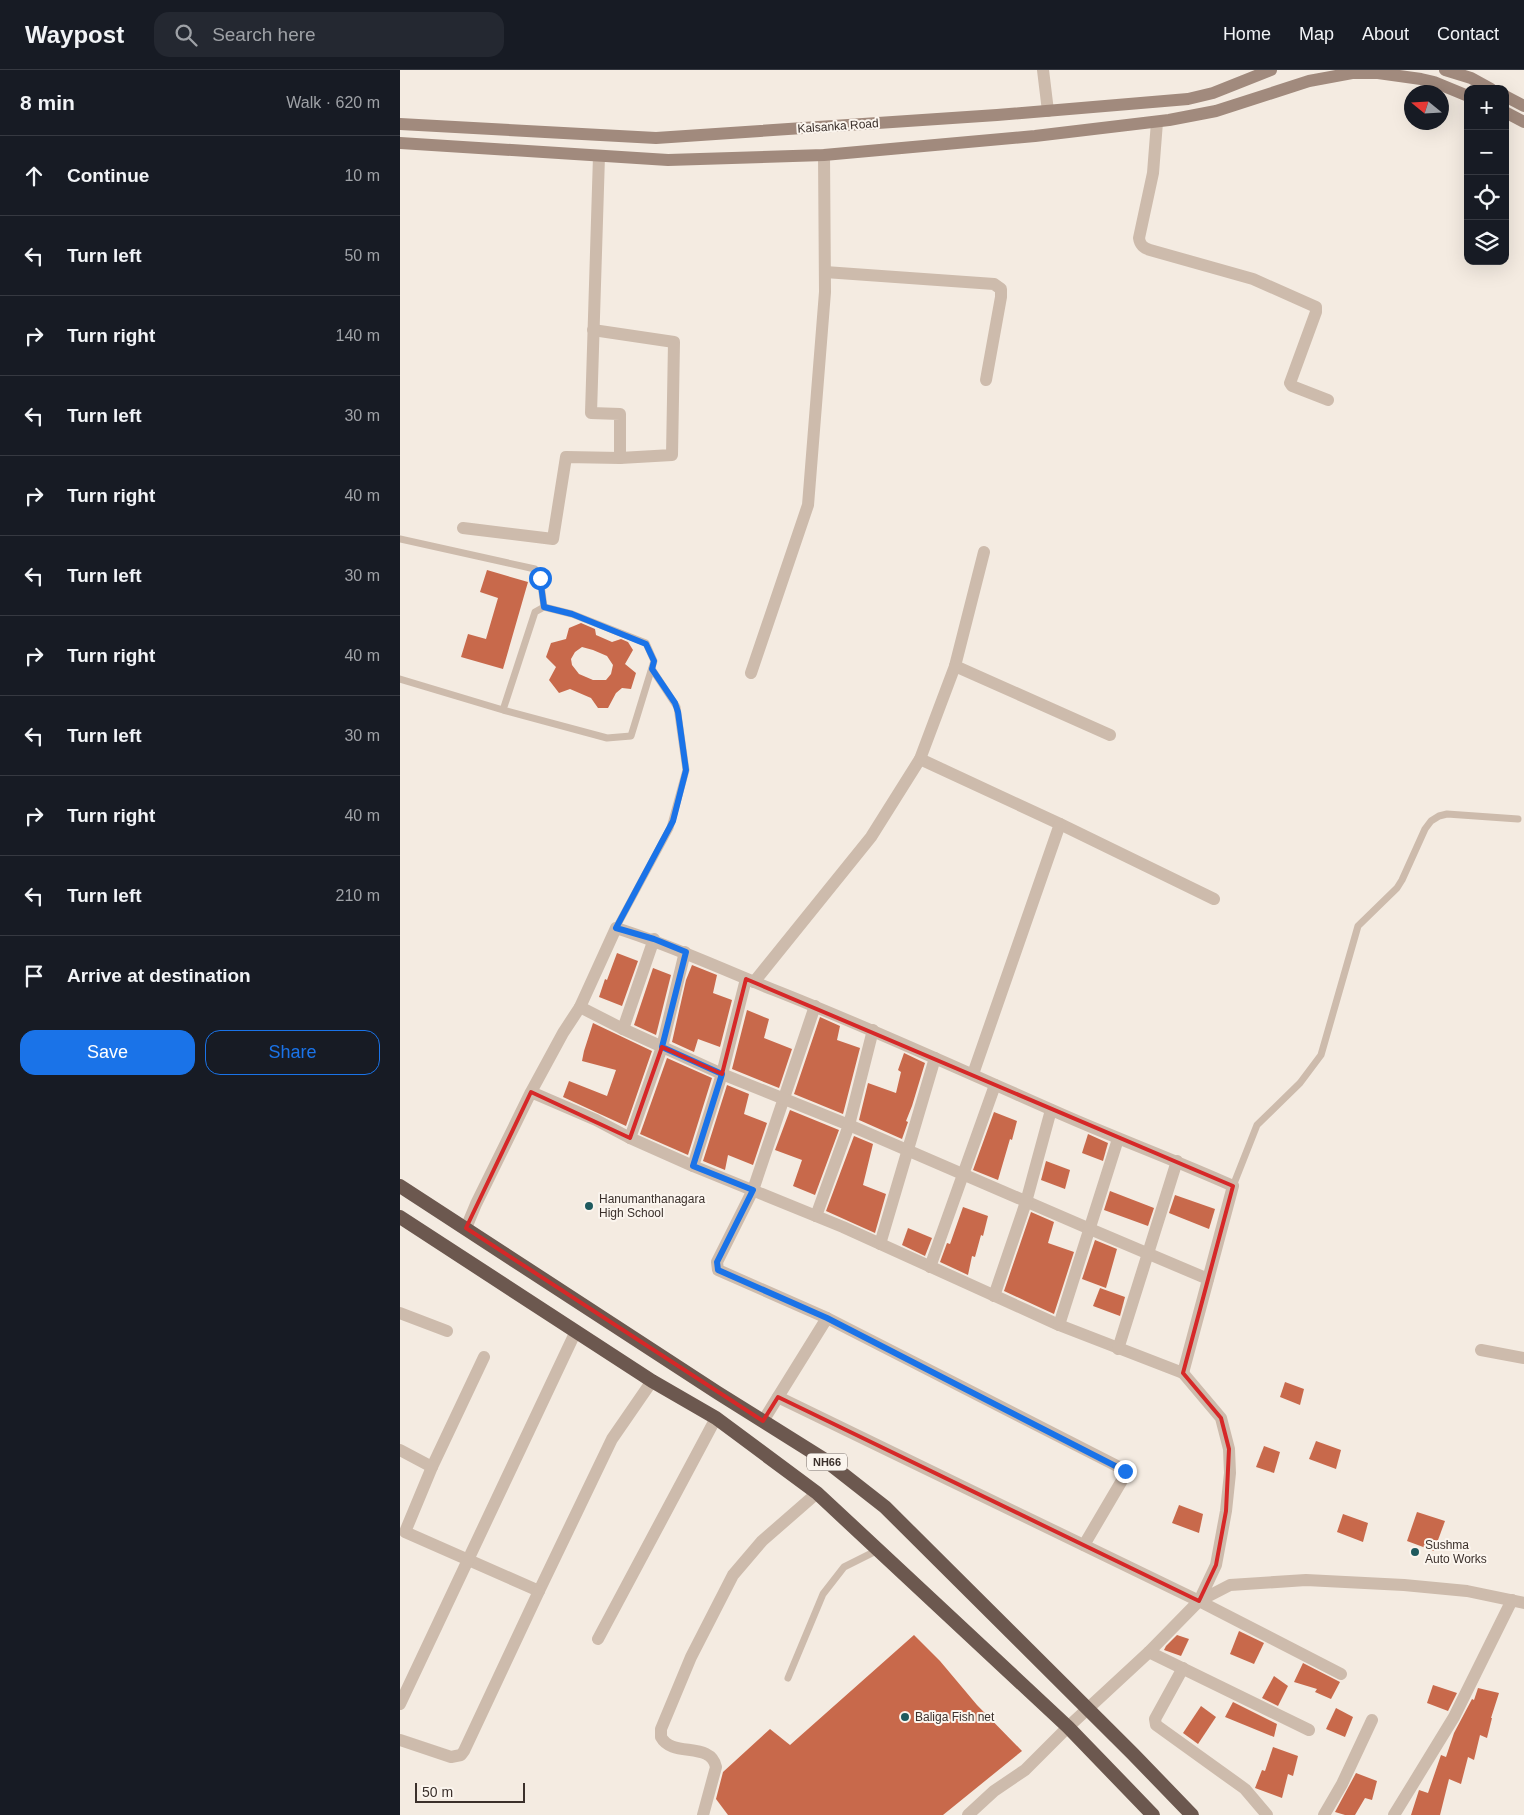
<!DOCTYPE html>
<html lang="en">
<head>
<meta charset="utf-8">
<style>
	:root { --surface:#171b24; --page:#242831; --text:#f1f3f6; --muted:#9ea1a6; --line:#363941; --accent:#1a73e8 }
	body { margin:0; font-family:Helvetica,sans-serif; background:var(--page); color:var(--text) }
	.controls { position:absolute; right:15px; top:15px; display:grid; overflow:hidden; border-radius:10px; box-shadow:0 5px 20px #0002 }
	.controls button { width:45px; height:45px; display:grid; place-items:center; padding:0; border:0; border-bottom:1px solid var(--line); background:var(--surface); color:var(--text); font:25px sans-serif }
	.compass { position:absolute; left:1004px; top:15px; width:45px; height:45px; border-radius:50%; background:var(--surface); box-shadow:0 5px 20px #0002; rotate:288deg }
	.scale { position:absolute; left:15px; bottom:12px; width:110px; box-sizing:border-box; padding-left:5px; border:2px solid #3b302b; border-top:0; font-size:14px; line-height:18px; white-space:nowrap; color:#3b302b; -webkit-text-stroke:4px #fbf5ee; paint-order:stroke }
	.stop { position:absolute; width:15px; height:15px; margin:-11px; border:4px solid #1a73e8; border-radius:50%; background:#fff }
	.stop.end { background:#1a73e8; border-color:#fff; box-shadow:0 1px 5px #0008 }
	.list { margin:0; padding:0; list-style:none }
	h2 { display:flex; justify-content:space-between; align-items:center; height:65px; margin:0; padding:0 20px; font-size:21px }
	h2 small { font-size:16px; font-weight:400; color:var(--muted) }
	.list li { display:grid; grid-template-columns:32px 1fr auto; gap:15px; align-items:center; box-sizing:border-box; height:80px; padding:0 20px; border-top:1px solid var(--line) }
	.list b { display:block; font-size:19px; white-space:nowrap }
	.list em { font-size:16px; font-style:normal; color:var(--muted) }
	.actions { display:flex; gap:10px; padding:15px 20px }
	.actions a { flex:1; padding:11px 0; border:1px solid var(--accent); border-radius:15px; text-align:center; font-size:18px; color:var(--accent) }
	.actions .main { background:var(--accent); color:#fff }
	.icon { flex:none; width:28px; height:28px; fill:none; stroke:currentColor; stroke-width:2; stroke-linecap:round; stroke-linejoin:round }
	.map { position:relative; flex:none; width:1124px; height:1745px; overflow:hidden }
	header { display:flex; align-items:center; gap:30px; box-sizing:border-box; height:70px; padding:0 25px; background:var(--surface); border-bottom:1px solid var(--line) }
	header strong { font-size:24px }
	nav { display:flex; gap:28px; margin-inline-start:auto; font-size:18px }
	.search { width:350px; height:45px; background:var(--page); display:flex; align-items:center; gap:12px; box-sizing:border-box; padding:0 18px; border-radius:15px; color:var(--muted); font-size:19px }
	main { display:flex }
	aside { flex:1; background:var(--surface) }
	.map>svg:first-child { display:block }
	.building { fill:#c8694b; fill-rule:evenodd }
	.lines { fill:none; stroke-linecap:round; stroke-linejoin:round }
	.service { stroke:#cdbbac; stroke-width:7 }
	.minor { stroke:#cdbbac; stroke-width:12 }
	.secondary { stroke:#a18a7d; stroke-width:12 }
	.trunk { stroke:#6c584f; stroke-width:14 }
	.route { stroke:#1a73e8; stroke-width:6 }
	.marked { fill:none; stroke:#d62828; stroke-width:4; stroke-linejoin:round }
	.poi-dot { fill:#1f5a5e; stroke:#fbf5ee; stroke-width:2 }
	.labels { text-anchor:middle; stroke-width:4; stroke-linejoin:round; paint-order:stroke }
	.shield { fill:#fbf5ee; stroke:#756b66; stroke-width:1 }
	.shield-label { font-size:11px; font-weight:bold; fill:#3b302b }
	.street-label { font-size:12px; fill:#3b302b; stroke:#fbf5ee }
	.poi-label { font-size:12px; fill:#3b302b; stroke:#fbf5ee; text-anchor:start }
</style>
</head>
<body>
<header>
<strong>Waypost</strong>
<div class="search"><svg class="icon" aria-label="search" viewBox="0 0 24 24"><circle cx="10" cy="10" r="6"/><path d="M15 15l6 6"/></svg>Search here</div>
<nav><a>Home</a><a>Map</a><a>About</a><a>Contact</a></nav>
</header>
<main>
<aside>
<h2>8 min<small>Walk · 620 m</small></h2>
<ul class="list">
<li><svg class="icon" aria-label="ahead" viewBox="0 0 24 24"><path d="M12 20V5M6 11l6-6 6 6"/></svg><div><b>Continue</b></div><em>10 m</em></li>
<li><svg class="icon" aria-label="left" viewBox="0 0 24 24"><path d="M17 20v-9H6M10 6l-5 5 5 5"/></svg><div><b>Turn left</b></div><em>50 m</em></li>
<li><svg class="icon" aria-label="right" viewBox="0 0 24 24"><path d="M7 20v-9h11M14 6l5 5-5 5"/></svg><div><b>Turn right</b></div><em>140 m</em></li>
<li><svg class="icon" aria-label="left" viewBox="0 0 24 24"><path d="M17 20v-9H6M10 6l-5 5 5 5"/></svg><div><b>Turn left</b></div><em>30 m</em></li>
<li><svg class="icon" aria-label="right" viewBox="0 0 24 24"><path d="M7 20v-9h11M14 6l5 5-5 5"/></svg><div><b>Turn right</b></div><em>40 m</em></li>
<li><svg class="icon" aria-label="left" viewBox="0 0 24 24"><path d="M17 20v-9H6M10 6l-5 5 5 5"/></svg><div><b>Turn left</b></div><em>30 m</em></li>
<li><svg class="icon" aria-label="right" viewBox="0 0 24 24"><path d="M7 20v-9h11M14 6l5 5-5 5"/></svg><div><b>Turn right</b></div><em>40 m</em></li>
<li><svg class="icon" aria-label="left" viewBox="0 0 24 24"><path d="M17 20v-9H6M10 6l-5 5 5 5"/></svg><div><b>Turn left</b></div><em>30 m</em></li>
<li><svg class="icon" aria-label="right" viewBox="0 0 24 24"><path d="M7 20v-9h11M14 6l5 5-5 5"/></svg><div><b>Turn right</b></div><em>40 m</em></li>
<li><svg class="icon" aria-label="left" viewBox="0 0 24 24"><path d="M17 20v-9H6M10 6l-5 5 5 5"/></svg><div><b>Turn left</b></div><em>210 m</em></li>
<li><svg class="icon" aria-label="arrive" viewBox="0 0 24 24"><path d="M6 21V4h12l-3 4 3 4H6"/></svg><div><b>Arrive at destination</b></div></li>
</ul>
<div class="actions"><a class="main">Save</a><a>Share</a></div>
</aside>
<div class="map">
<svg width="1124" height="1745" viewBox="0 0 1124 1745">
	<rect width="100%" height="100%" fill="#f4ebe1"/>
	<g class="building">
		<polygon points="87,500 128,512 103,599 61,587 68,564 86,569 98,528 80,522"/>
		<path d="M181,553L195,559L196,565L212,572L221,569L228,572L233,580L225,594L236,603L231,619L222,618L216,623L208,638H198L191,628L170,619L159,623L149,610L156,597L146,587L151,573L166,569L169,558ZM182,577L193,580L207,586L213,595L211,604L206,610H193L179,604L172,595L171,589L175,582Z"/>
		<polygon points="217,883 238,891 222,936 199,927 205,909 207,910"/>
		<polygon points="292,895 317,905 313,923 332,930 320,977 298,969 294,982 272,972 286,910"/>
		<polygon points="253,898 271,905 256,965 234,955"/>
		<polygon points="347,940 369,949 364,968 392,979 379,1018 332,999"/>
		<polygon points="420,947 440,956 437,970 460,978 443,1044 394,1024"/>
		<polygon points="193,953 252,981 226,1056 163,1027 169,1011 207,1026 216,1000 182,991 184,981"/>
		<polygon points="504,983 525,993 512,1036 506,1051 508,1052 502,1069 459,1050 468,1013 496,1023 501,1002 498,1000"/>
		<polygon points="267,988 312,1008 288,1085 240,1064"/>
		<polygon points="327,1015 349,1024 344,1044 367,1053 353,1095 328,1085 325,1100 303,1091"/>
		<polygon points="390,1040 439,1060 415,1125 393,1116 402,1090 375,1080"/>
		<polygon points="594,1042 617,1051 612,1070 610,1069 598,1110 573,1100"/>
		<polygon points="688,1064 708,1073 703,1091 682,1083"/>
		<polygon points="454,1066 473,1074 463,1115 486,1124 475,1163 426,1141"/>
		<polygon points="646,1091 670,1100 665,1119 641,1110"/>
		<polygon points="710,1121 754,1138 748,1156 704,1140"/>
		<polygon points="775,1125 815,1139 809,1159 769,1143"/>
		<polygon points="563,1137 588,1146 583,1166 581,1165 575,1187 572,1186 568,1205 540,1192 547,1173 550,1174"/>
		<polygon points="631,1142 654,1152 648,1173 674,1182 654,1244 604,1221"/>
		<polygon points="508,1158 532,1168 525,1186 502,1175"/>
		<polygon points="695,1170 717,1179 706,1218 682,1209"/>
		<polygon points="700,1218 725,1227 720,1246 693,1236"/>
		<polygon points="885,1312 904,1319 900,1335 880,1327"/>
		<polygon points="916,1371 941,1380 936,1399 909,1389"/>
		<polygon points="864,1376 880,1382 874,1403 856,1397"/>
		<polygon points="779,1435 803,1444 799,1463 772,1453"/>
		<polygon points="1017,1442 1045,1451 1034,1481 1007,1471"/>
		<polygon points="943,1444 968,1453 963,1472 937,1462"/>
		<polygon points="839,1561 864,1573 854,1594 830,1584"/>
		<polygon points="514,1565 540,1591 577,1635 622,1681 543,1745 328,1745 316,1729 323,1702 370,1659 390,1675"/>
		<polygon points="777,1565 789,1569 781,1586 764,1580 766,1576"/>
		<polygon points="903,1593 940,1612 931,1629 915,1622 917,1619 894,1612"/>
		<polygon points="874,1606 888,1616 878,1636 862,1628"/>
		<polygon points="1033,1615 1057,1623 1048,1641 1027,1633"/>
		<polygon points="1078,1618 1099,1623 1091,1648 1092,1648 1087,1668 1080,1665 1074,1690 1068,1687 1061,1714 1049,1709 1040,1745 1011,1745 1019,1720 1028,1723 1041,1685 1046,1687 1054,1663 1072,1629 1074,1630"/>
		<polygon points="833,1632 877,1654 874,1667 825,1647"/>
		<polygon points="801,1636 816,1647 798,1674 783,1663"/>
		<polygon points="936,1638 953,1647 945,1667 926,1659"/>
		<polygon points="873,1677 898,1686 893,1706 888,1704 882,1728 855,1718 862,1700 865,1701"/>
		<polygon points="956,1703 977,1711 972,1730 965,1728 955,1745 945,1745 935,1742"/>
	</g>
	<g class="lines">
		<g class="service">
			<polyline points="0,469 135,499 140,507 144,537"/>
			<polyline points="0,609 103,640 207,668 231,666 254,591 246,573 172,544 144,537 135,542 103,640"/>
			<polyline points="216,858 270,758 286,700 277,637 252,599"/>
			<polyline points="833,1116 857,1055 900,1013 921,985 958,856 997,818 1002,810 1025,759 1031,751 1039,746 1047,744 1118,749"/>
			<polyline points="388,1608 423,1524 444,1497 478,1480"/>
		</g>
		<g class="minor">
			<polyline points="643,0 648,41"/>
			<path d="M757,52L753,103L739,168C740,175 743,178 750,180L853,209L916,237V242L890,313L892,316L928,330"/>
			<polyline points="425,202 594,214 601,219 601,227 586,310"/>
			<polyline points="193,260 274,272 272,385 220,388"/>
			<polyline points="63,458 153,469 166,387 220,388 220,344 191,343 199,86"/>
			<polyline points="555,596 710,665"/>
			<polyline points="351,603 408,435 425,222 424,85"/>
			<polyline points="520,689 660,754 814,829"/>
			<polyline points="354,912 471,767 520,689 555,596 584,482"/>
			<polyline points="415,936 353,1120 317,1192 318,1200 427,1248 723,1399 725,1401 724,1407 684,1475"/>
			<polyline points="180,937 223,959 322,1004 449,1055 690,1159 808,1209"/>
			<polyline points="223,959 254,869"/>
			<polyline points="573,1004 660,754"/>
			<polyline points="230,1068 262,977 285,882"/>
			<polyline points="293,1096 322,1004 346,909"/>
			<polyline points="416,1146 449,1055 473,960"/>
			<path d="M66,1158L76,1134L131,1022L163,963L180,937L216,858C271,875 321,899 374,920C468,957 559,999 652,1040C712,1067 773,1089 833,1116L783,1303L659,1255L443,1157L293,1096L230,1068L196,1050L131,1022"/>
			<polyline points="480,1174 535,988"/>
			<polyline points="530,1197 595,1015"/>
			<polyline points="594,1226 626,1132 651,1040"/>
			<polyline points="0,1243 47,1261"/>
			<polyline points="659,1255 718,1069"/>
			<polyline points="718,1279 777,1091"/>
			<polyline points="1081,1280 1124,1288"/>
			<polyline points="84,1287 32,1397 5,1462 139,1521 212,1369 252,1311"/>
			<polyline points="783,1303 821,1348 829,1379 830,1403 826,1441 816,1495 799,1531"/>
			<polyline points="378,1327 799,1531 941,1604"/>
			<polyline points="363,1351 427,1248"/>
			<polyline points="0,1380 32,1397"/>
			<polyline points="198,1569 316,1348"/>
			<polyline points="749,1582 909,1660"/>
			<polyline points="783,1598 755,1649 756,1655 845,1719 867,1745"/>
			<polyline points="0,1634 176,1261"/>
			<polyline points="0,1670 51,1687 61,1685 64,1681 139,1521"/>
			<path d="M303,1745L316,1697C311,1671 272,1688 261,1667V1659L291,1587L333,1505L362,1471L417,1423"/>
			<polyline points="568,1745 594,1721 625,1700 668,1657 749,1582 799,1531 830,1515 906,1510 1004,1515 1067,1521 1124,1533"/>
			<polyline points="924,1745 942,1714 972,1650"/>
			<polyline points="994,1745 1054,1647 1112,1530"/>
		</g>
		<g class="secondary">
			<polyline points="1045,0 1071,8 1091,19"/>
			<polyline points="1105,26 1124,36"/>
			<polyline points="1105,42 1124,52"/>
			<polyline points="0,54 256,68 597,45 788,29 813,23 871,0"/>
			<polyline points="0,73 268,90 424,85 635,66 769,50 816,41 909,11 952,3 978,3 1021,9 1034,12 1068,26"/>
		</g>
		<g class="trunk">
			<polyline points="0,1116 318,1323 425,1390 485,1437 733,1684 792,1745"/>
			<polyline points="0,1147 252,1311 316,1348 417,1423 668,1657 753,1745"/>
		</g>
	</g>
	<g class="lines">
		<polyline class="route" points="140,508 144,537 172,544 246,574 254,591 252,599 275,633 278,642 286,700 273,751 216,858 254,869 286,882 262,977 322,1004 293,1096 353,1120 317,1192 318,1200 427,1248 725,1401"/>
	</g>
	<path class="marked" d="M346,909L833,1116L783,1303L821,1348L829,1379L826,1441L816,1495L799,1531L378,1327L363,1351L66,1158L131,1022L230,1068L262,977L322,1004Z"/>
	<g class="poi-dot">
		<circle cx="189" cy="1136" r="5"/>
		<circle cx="1015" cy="1482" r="5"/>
		<circle cx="505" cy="1647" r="5"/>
	</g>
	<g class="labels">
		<rect class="shield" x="407" y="1383.5" width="40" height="17" rx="4"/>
		<g class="shield-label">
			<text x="427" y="1396">NH66</text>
		</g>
		<g class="street-label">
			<text transform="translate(438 56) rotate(-4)" y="4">Kalsanka Road</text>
		</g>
		<g class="poi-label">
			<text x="199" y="1133">Hanumanthanagara<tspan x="199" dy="14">High School</tspan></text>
			<text x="1025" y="1479">Sushma<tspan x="1025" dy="14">Auto Works</tspan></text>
			<text x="515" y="1651">Baliga Fish net</text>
		</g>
	</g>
</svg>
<div class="controls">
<button>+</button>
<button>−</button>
<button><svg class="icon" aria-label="locate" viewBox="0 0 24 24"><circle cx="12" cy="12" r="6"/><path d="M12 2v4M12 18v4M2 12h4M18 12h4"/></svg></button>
<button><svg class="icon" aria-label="layers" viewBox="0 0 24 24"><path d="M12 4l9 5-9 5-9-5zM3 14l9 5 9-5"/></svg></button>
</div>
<svg class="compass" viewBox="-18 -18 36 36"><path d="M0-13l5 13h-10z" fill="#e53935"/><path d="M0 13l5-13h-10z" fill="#9ea1a6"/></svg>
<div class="scale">50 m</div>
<div class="stop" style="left:140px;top:508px"></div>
<div class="stop end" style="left:725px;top:1401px"></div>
</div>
</main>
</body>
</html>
